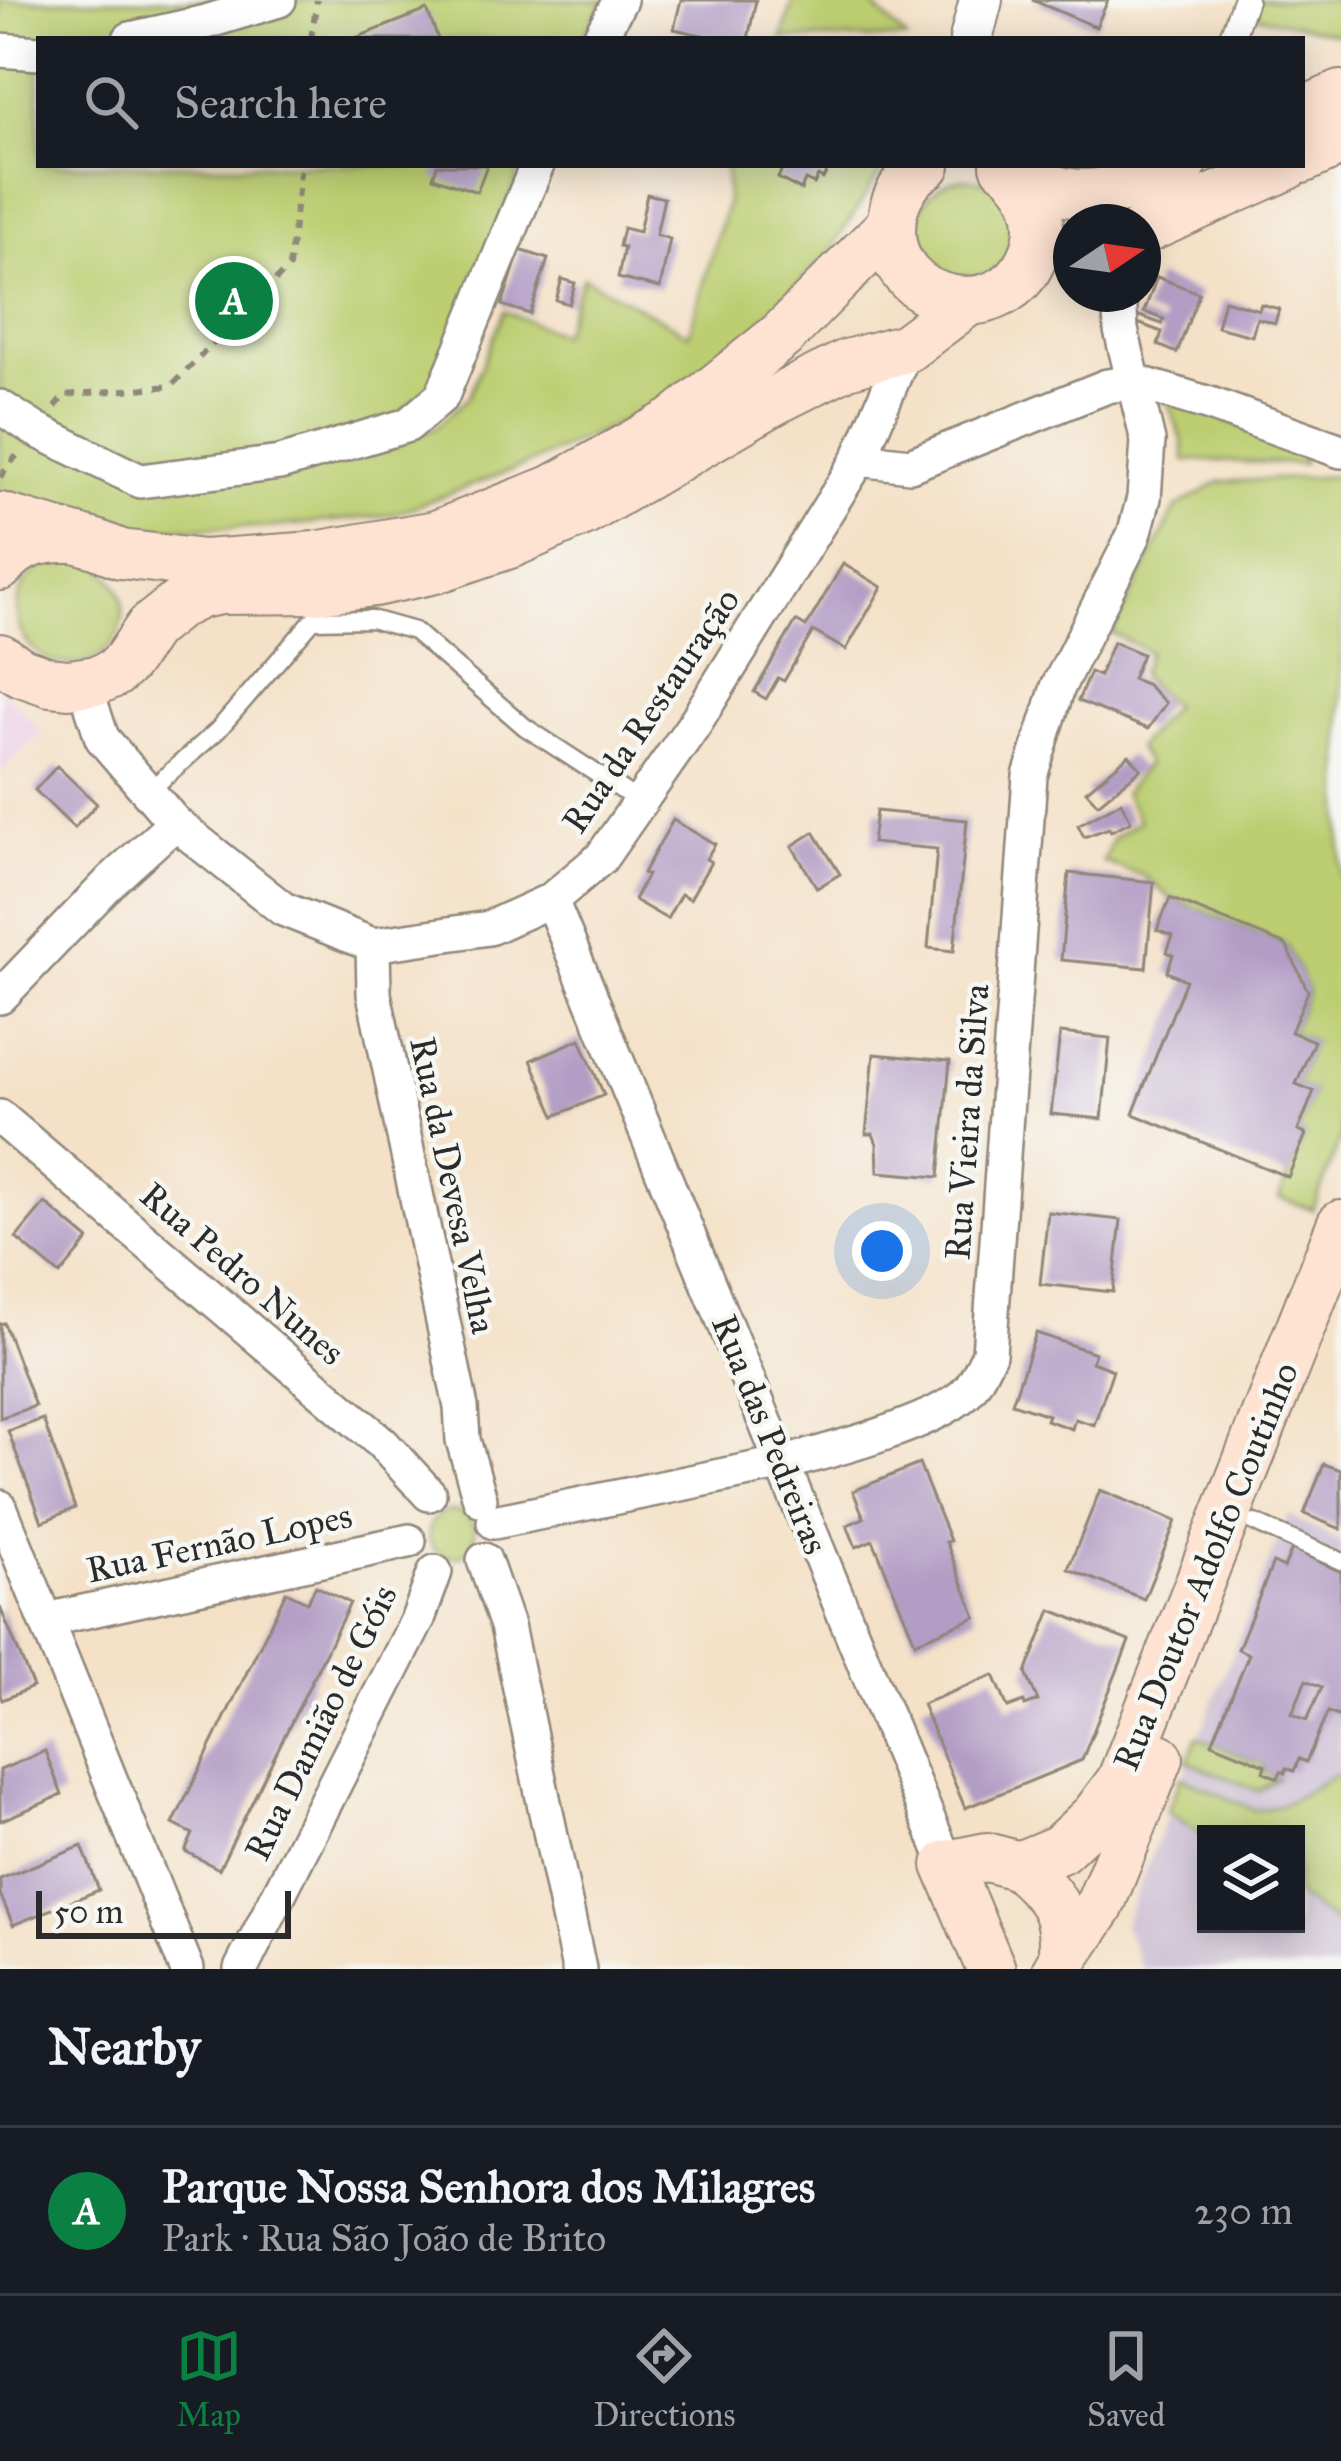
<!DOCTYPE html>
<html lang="en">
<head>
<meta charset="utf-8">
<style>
	:root { --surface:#171b24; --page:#20242c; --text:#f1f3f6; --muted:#9ea1a6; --line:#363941; --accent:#0b8043 }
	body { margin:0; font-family:"IM FELL Great Primer",serif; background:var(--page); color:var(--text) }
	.controls { position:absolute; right:36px; bottom:36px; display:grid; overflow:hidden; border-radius:0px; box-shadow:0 6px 30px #0003 }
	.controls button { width:108px; height:108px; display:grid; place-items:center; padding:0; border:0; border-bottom:3px solid var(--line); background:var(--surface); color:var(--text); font:60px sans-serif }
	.compass { position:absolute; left:1053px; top:204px; width:108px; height:108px; border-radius:50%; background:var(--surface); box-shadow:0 6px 30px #0003; rotate:77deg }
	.scale { position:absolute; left:36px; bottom:30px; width:255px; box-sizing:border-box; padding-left:12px; border:6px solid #2b2b2b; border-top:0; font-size:33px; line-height:42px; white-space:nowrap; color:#2b2b2b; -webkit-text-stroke:9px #f6f6f2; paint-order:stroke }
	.you { position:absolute; left:882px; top:1251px; width:42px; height:42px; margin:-30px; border:9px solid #fff; border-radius:50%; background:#1a73e8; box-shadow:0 0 0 18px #1a73e833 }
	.badge { display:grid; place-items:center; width:78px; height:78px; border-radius:50%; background:var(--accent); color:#fff; font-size:39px; font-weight:700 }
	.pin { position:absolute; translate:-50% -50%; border:6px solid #fff; box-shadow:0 3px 12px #0006 }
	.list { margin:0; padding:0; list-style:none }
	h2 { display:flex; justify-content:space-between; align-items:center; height:156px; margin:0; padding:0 48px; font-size:51px }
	h2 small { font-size:39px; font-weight:400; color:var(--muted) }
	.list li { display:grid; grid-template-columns:78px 1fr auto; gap:36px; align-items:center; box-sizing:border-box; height:168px; padding:0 48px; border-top:3px solid var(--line) }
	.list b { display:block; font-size:45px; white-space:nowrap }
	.list p { margin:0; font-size:39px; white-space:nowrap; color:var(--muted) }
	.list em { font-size:39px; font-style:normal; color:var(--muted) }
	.icon { flex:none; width:66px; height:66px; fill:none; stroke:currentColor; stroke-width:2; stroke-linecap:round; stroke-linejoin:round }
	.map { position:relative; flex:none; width:1341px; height:1969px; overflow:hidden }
	.search { position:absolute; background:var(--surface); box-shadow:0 6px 30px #0003; left:36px; right:36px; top:36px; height:132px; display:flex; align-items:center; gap:30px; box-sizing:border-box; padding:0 42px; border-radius:0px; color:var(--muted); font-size:45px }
	.sheet { height:324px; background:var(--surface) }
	nav { display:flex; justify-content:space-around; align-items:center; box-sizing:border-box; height:168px; border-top:3px solid var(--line); background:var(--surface); font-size:33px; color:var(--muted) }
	nav a { display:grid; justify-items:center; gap:6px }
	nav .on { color:var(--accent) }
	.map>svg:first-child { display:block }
	.built { fill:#eed0e7 }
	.industrial { fill:#ccbed3; fill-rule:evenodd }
	.green { fill:#bcce71; stroke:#747c4e; stroke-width:3 }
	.building { fill:#b29dc5; fill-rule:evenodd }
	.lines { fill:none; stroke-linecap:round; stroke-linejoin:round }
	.service-casing { stroke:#908679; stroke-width:21 }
	.pedestrian-casing { stroke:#908679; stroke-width:28 }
	.minor-casing { stroke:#908679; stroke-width:38 }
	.tertiary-casing { stroke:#908679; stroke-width:46 }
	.secondary-casing { stroke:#908679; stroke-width:52 }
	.path { stroke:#908679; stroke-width:6; stroke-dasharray:9 9; stroke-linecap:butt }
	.service { stroke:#fff; stroke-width:16 }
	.pedestrian { stroke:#fff; stroke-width:24 }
	.minor { stroke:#fff; stroke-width:33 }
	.tertiary { stroke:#fff; stroke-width:42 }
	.secondary { stroke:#fee3d2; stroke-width:48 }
	.labels { text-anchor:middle; stroke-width:9; stroke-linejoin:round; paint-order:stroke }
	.street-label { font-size:36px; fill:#2b2b2b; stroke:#f6f6f2 }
</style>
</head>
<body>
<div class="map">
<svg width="1341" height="1969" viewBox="0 0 1341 1969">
	<rect width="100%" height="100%" fill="#f6f6f2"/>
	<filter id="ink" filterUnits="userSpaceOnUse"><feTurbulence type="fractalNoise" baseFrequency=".00833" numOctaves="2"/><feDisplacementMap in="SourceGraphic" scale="24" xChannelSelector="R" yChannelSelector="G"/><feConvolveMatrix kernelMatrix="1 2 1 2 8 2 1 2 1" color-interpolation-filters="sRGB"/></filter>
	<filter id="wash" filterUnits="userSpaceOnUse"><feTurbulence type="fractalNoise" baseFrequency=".004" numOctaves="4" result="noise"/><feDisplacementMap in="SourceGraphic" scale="48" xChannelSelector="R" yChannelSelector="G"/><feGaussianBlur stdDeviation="2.7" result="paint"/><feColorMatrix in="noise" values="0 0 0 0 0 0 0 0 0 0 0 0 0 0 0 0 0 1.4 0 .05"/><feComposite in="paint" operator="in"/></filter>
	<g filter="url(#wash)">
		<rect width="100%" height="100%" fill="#f4e1c7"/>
		<polygon class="built" points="0,688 43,732 0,773"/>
		<path class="industrial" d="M1288,1515L1341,1542V1969H1142L1124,1924ZM1206,1834H1296V1924H1206Z"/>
		<g class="green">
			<polygon points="0,0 604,0 583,39 39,39 39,165 522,165 415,436 434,429 469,396 504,311 561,335 583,277 689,334 727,202 725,165 885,165 827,256 754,329 649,409 523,466 391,515 272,527 132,529 0,495"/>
			<polygon points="793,0 867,0 907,39 782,39"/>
			<polygon points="1256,0 1341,0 1341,35 1252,15"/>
			<circle cx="967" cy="229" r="50"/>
			<polygon points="1166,397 1302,448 1303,464 1185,460 1182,440"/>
			<polygon points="1341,476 1341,1137 1313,1210 1279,1198 1305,1135 1298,1131 1313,1092 1296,1084 1313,1041 1291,1032 1308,991 1286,945 1170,898 1144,876 1103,862 1113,838 1139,821 1124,793 1147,764 1137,748 1173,706 1140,675 1149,652 1112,633 1176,508 1219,482"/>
			<circle cx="70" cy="611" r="53"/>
			<circle cx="452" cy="1534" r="23"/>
			<polygon points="1197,1737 1266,1765 1264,1772 1278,1778 1259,1791 1187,1761"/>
			<path d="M1336,1775L1341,1778V1926L1296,1896V1834H1206V1837L1167,1811L1181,1777L1254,1810C1283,1810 1310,1788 1336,1775Z"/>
		</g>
		<g id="blocks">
			<g class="building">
				<polygon points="681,0 756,0 748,39 720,39 674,29"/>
				<polygon points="1032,0 1108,0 1096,27"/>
				<polygon points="427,10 438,39 353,39"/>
				<polygon points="437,165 487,165 477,192 433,177"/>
				<polygon points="784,165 830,165 823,179 818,176 814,184 805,180 801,190 778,178"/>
				<polygon points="647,194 664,198 656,235 670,239 660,288 618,278 624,247 619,246 623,228 639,232"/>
				<polygon points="520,250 548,259 530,314 502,305"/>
				<polygon points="1157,277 1199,293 1177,353 1158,345 1162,332 1135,322 1137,315 1162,324 1164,319 1144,312"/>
				<polygon points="562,279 575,283 569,304 556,300"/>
				<polygon points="1224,300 1259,310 1261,304 1279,309 1275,323 1257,318 1252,336 1217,327"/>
				<polygon points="843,564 882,587 846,650 813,631 784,681 778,678 766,699 754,692 796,621 806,627"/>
				<polygon points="1113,642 1142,654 1132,679 1146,684 1166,703 1148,729 1078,701 1090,672 1099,676"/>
				<polygon points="1129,755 1141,769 1098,804 1086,791"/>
				<polygon points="57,766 97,804 74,828 35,790"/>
				<polygon points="1121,802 1131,821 1111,831 1109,828 1084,837 1078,825"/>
				<polygon points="876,811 967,820 954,951 928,948 937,849 872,843"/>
				<polygon points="673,820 715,844 706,859 711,862 690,899 681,894 667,919 634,900 647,875 643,873"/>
				<polygon points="814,832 840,874 817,888 792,846"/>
				<polygon points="1069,873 1154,882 1146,968 1061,960"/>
				<polygon points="1170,898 1286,945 1308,991 1291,1032 1314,1041 1296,1084 1314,1091 1298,1131 1306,1134 1288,1177 1133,1114 1186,980 1167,972 1173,955 1167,952 1173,936 1157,930"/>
				<polygon points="1060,1033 1110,1038 1102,1119 1051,1114"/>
				<polygon points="580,1039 604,1095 555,1116 531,1060"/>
				<polygon points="874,1054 950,1061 939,1177 878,1172 877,1144 873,1134 866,1134"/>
				<polygon points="45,1203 89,1240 60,1275 16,1238"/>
				<polygon points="1048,1212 1121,1220 1113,1292 1040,1284"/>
				<polygon points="4,1323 35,1406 0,1418 0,1324"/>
				<polygon points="1036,1333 1095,1353 1092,1362 1113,1370 1094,1425 1075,1419 1072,1429 1046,1420 1048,1415 1012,1403"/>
				<polygon points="43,1419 75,1508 42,1522 8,1431"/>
				<polygon points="919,1464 950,1541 946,1542 976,1617 915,1642 873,1540 856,1547 847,1525 864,1518 853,1491"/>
				<polygon points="1324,1464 1341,1470 1341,1529 1304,1514"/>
				<polygon points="1100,1490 1176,1521 1144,1599 1068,1569"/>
				<path d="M1292,1549L1341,1572V1717L1328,1712L1306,1762L1299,1759L1294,1771L1286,1768L1285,1773L1281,1771L1278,1778L1264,1772L1266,1765L1212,1743L1249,1654L1238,1649L1273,1563L1284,1568ZM1306,1680L1322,1687L1307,1720L1292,1714Z"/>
				<polygon points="316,1586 350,1603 219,1869 185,1851 193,1834 173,1824 286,1592 307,1602"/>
				<polygon points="0,1607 33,1687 2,1700 0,1695"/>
				<polygon points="1051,1610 1129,1641 1082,1760 965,1808 922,1704 994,1675 1008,1708 1024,1702 1025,1706 1038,1701 1026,1673"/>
				<polygon points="45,1751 62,1795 0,1821 0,1770"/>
				<polygon points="82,1846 99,1890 13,1925 0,1894 0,1879"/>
			</g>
		</g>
	</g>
	<g filter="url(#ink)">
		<use href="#blocks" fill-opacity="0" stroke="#908679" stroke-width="3"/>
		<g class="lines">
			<g class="service-casing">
				<g id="service">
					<polyline points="148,792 218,730 313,620 371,619 414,631 525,727 640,802"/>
					<polyline points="1255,1523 1341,1561"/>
				</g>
			</g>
			<g class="pedestrian-casing">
				<polyline id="pedestrian" points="1231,39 1245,0"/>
			</g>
			<g class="minor-casing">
				<g id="minor">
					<polyline points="130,39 206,22 279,0"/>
					<polyline points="599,39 620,0"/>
					<polyline points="0,50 39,53"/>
					<polyline points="0,407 36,430 140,481 280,463 408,425 442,396 537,165"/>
					<polyline points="859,459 910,465 1107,386 1136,382 1210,404 1341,451"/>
					<polyline points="84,682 102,738 175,823 283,909 373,945 489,928 551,900 601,858 693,726 859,459 906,348"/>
					<polyline points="551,900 947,1865"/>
					<polyline points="373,945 374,994 461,1407 463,1440 480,1499"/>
					<polyline points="0,997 113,879 175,823"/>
					<polyline points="0,1117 382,1443 429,1494"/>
					<polyline points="0,1507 187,1969"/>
					<path d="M494,1522L784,1463C826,1452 946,1421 970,1388C978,1378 983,1365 989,1354L1030,776L1058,687L1134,535L1144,498L1148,441L1121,330L1119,294"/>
					<polyline points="484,1560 507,1626 579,1969"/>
					<polyline points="46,1620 409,1541"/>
					<polyline points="241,1969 418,1619 435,1572"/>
				</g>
			</g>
			<g class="tertiary-casing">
				<polyline id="tertiary" points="971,39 981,0"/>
			</g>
			<g class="secondary-casing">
				<g id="secondary">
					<polyline points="1302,112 1341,95"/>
					<polyline points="1302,159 1341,141"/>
					<path d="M926,165C907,177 895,196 892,218C878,312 1022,336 1038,237C1043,209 1028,181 1005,165"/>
					<path d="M1024,182C1039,185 1055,191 1071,193C1110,198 1147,180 1182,165"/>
					<polyline points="1143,230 1288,165"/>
					<polyline points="0,517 96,544 121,554 203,564 315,556 436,535 552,490 674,422 782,335 890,226"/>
					<path d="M0,566C18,543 42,537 70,538"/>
					<polyline points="0,658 21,672 50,682 68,684 98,680 114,673 126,662 150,627 179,604 200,594 221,590 318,589 374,582 435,569 512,543 583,512 773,401 847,364 906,348 967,302"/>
					<path d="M1019,1866C1053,1896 1065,1910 1063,1957"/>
					<polyline points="991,1969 947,1865 987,1857 1019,1866 1060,1849 1095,1816 1121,1781 1341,1225"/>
					<polyline points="1057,1969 1099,1907 1159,1758"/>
				</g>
			</g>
			<g class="path">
				<polyline points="311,39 317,0"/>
				<polyline points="55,407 65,395 171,386 289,267 301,165"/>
				<polyline points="0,477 17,455"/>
			</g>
			<use href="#service" class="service"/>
			<use href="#pedestrian" class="pedestrian"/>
			<use href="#minor" class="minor"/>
			<use href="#tertiary" class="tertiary"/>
			<use href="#secondary" class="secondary"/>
		</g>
	</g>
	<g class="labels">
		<g class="street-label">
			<text transform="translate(650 710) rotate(-56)" y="13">Rua da Restauração</text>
			<text transform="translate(966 1122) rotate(-86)" y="13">Rua Vieira da Silva</text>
			<text transform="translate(454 1185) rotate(78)" y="13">Rua da Devesa Velha</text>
			<text transform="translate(243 1273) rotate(41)" y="13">Rua Pedro Nunes</text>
			<text transform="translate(771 1434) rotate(68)" y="13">Rua das Pedreiras</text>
			<text transform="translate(219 1542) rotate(-12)" y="13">Rua Fernão Lopes</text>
			<text transform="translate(1205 1566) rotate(-68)" y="13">Rua Doutor Adolfo Coutinho</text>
			<text transform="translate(320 1722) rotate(-64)" y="13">Rua Damião de Góis</text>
		</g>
	</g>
</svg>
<div class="controls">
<button><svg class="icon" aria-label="layers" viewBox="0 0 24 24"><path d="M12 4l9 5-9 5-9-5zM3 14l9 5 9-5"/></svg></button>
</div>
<svg class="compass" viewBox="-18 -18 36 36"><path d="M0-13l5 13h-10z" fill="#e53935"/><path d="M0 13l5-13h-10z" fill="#9ea1a6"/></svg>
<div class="scale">50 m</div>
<div class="you"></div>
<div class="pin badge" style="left:234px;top:301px">A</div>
<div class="search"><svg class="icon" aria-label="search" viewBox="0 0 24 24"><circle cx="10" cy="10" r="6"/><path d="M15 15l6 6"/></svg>Search here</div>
</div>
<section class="sheet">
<h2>Nearby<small></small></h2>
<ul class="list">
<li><span class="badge">A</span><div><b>Parque Nossa Senhora dos Milagres</b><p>Park · Rua São João de Brito</p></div><em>230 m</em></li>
</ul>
</section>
<nav>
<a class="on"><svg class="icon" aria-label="map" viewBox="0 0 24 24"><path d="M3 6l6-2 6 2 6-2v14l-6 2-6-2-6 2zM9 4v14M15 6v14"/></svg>Map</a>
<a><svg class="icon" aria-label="directions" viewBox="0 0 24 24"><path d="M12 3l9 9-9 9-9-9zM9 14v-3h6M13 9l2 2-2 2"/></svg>Directions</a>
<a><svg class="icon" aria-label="saved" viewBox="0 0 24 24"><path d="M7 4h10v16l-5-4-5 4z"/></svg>Saved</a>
</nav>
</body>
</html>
